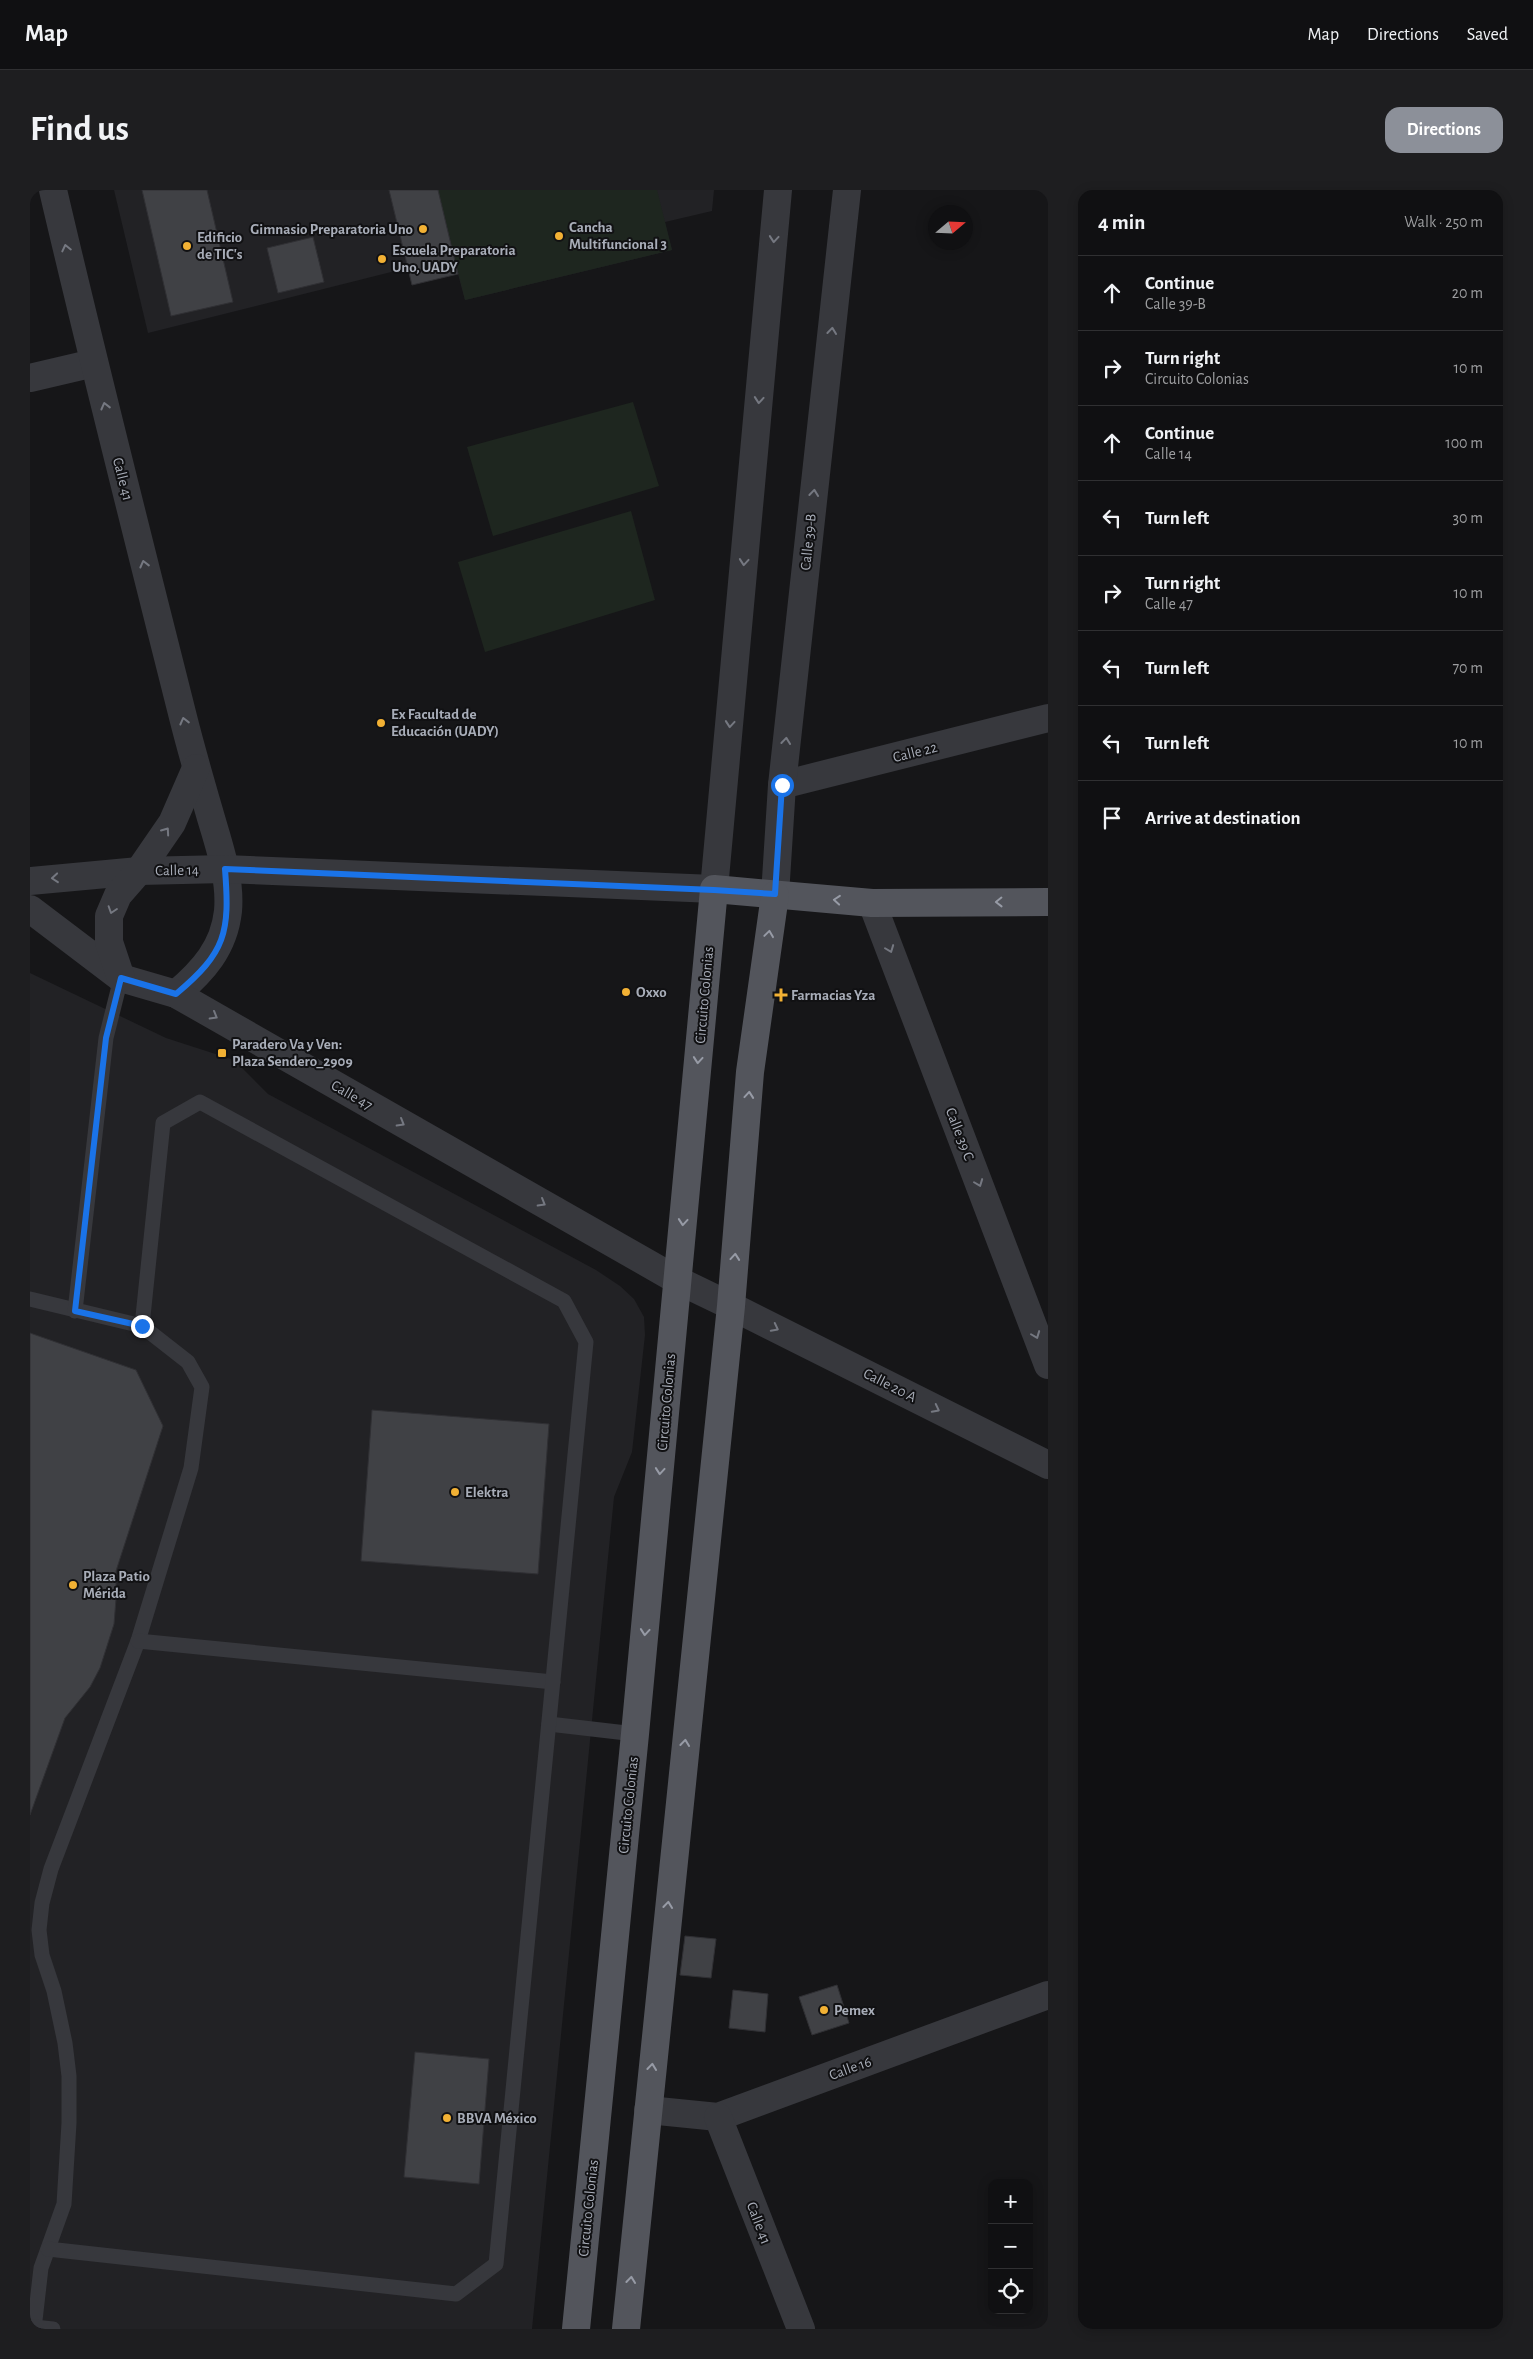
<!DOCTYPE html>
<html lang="en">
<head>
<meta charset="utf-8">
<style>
	:root { --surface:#101012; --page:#1e1e20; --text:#f1f3f6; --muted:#9c9d9f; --line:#303032; --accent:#8c9099 }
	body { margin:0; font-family:"Alegreya Sans",sans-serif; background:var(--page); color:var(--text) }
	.controls { position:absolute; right:15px; bottom:15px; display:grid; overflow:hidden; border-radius:10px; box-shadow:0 2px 12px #0003 }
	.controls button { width:45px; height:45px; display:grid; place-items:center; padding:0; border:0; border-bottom:1px solid var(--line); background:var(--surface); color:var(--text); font:25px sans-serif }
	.compass { position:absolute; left:898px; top:15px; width:45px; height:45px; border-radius:50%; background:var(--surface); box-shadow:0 2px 12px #0003; rotate:71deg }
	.stop { position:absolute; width:15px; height:15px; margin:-11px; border:4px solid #1a73e8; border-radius:50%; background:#fff }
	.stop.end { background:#1a73e8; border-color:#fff; box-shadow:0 1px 5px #0008 }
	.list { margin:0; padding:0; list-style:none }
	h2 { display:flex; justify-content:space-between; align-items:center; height:65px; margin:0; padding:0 20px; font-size:21px }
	h2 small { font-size:16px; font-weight:400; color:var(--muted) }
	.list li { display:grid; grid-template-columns:32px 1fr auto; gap:15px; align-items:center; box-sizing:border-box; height:75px; padding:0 20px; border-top:1px solid var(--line) }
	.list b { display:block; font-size:19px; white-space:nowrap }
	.list p { margin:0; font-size:16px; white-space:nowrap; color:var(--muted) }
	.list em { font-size:16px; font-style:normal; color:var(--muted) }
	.icon { flex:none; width:28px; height:28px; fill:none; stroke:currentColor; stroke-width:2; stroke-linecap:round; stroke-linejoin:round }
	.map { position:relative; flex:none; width:1018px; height:2139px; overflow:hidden; border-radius:15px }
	header { display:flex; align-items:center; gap:30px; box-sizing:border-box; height:70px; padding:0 25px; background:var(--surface); border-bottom:1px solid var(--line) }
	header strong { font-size:24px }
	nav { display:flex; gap:28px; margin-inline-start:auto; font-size:18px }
	.intro { display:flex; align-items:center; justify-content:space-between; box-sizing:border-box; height:120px; padding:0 30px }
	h1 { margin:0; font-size:35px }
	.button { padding:12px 22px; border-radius:15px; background:var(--accent); color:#fff; font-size:18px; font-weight:700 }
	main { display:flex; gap:30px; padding:0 30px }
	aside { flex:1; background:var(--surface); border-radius:15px; box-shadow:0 2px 12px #0003 }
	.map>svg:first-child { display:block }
	.built { fill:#222225 }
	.green { fill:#1e261f }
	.building { fill:#404145; stroke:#303034 }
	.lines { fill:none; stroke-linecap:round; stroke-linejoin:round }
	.service { stroke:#37383d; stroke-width:15 }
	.minor { stroke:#37383d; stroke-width:28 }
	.tertiary { stroke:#37383d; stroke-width:28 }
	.primary { stroke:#53555c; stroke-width:28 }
	.oneway { stroke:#757881 }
	.oneway2 { stroke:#979ba6 }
	.route { stroke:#1a73e8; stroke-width:6 }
	.poi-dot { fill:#f2b134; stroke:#111113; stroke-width:2 }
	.labels { text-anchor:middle; stroke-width:4; stroke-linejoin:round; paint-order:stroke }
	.poi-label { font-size:15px; font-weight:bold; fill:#a8adb8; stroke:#111113; text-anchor:start }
	.street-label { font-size:15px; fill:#a8adb8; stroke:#111113 }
</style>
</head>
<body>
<header>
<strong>Map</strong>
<nav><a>Map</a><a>Directions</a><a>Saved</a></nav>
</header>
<div class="intro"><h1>Find us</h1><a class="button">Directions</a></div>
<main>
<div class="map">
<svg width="1018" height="2139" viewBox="0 0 1018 2139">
	<rect width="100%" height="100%" fill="#161618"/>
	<g class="built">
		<polygon points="84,0 684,0 682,21 635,32 642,60 435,110 428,84 382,95 377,78 118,143"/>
		<polygon points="0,783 136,848 204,870 238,904 566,1080 590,1096 604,1109 614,1127 615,1145 602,1262 584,1307 502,2139 0,2139"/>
	</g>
	<g class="green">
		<polygon points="408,0 627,0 642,60 435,110"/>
		<polygon points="603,212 629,296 463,346 437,257"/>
		<polygon points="601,321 625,410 455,462 428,372"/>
	</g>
	<g class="building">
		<polygon points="112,0 177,0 203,112 141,126"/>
		<polygon points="359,0 408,0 428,84 382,95"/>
		<polygon points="283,47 294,92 248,103 237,58"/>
		<polygon points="0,1143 106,1180 133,1236 86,1381 86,1409 84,1434 70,1478 60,1497 35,1528 0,1625"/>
		<polygon points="342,1220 519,1234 508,1384 331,1371"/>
		<polygon points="655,1746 686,1749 681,1788 650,1785"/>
		<polygon points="807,1795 819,1833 782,1845 769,1807"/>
		<polygon points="703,1800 738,1804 735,1842 699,1838"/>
		<polygon points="385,1862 459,1869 449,1994 374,1987"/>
	</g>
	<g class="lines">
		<g class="service">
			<polyline points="0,1109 112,1136 158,1172 172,1197 161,1278 108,1451 21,1679 12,1713 9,1740 12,1765 24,1801 35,1853 39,1886 39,1933 34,2014 11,2078 4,2139"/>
			<polyline points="45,1121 76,848 91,788"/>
			<polyline points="108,1451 523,1492"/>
			<polyline points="519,1534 605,1544"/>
			<polyline points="18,2059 426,2104 466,2074 556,1152 534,1111 170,912 133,933 112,1136"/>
			<polyline points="4,2137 23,2139"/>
		</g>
		<g class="minor">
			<polyline points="0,188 64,173"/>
			<polyline points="752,595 1018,528"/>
			<polyline points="684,699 748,0"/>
			<polyline points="745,705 752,595 817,0"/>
			<polyline points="842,713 1018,1175"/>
			<polyline points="701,1116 1018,1275"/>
			<polyline points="618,1920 688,1927 1018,1805"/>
			<polyline points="688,1927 771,2139"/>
		</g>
		<g class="tertiary">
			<path d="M23,0C64,176 109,352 153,527C161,559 170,590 179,621C188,653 201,687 198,721C194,758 173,781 146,804"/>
			<polyline points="0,691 109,681 195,679 684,699"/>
			<polyline points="0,719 91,788 146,804 647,1090 701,1116"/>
			<polyline points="91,788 79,752 79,726 88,705 109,681 142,633 166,578"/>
		</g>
		<g class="primary">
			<polyline points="546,2139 605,1544 684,699 842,713 1018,712"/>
			<polyline points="596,2139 701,1116 720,882 745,705"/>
		</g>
	</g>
	<defs><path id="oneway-chevron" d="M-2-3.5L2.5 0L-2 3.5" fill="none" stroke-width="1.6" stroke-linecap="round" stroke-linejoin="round" transform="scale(1.25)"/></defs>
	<g class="oneway">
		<use href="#oneway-chevron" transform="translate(744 49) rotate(95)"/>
		<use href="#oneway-chevron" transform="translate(36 58) rotate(-103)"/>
		<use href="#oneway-chevron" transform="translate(802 141) rotate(-84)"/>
		<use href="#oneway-chevron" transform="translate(729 210) rotate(95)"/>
		<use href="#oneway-chevron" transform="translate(75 216) rotate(-104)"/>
		<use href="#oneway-chevron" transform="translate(784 303) rotate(-84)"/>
		<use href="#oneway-chevron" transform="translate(714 372) rotate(95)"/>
		<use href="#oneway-chevron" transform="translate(114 374) rotate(-104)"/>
		<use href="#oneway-chevron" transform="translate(154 531) rotate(-104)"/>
		<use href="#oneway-chevron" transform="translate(700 534) rotate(95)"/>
		<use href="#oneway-chevron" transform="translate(756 551) rotate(-84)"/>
		<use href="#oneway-chevron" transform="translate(136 641) rotate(-55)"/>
		<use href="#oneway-chevron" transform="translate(25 688) rotate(175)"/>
		<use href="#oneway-chevron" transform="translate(82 720) rotate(108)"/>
		<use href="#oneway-chevron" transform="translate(860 759) rotate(69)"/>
		<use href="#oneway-chevron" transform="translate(184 826) rotate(30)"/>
		<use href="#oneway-chevron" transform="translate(371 933) rotate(30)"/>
		<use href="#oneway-chevron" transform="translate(949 993) rotate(69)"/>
		<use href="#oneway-chevron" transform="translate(512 1013) rotate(30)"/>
		<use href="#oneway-chevron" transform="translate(745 1138) rotate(27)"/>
		<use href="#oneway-chevron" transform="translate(1006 1145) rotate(69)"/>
		<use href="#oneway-chevron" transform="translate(906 1219) rotate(27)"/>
	</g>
	<g class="oneway2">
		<use href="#oneway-chevron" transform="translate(807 710) rotate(-175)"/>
		<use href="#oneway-chevron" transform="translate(969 712) rotate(179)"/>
		<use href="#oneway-chevron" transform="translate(739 744) rotate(-82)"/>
		<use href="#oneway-chevron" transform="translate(668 870) rotate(95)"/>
		<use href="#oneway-chevron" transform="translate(719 905) rotate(-85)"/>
		<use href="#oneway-chevron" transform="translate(653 1032) rotate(95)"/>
		<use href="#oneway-chevron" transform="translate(705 1067) rotate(-85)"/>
		<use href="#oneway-chevron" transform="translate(630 1281) rotate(95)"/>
		<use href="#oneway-chevron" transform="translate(615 1442) rotate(95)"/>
		<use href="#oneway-chevron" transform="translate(655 1553) rotate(-84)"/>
		<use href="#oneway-chevron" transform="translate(638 1715) rotate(-84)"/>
		<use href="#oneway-chevron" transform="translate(622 1877) rotate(-84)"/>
		<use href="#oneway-chevron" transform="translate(601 2090) rotate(-84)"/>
	</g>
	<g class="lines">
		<path class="route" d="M112,1136L45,1121L76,848L91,788L146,804C196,762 200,743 195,679L684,700L745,704L752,595"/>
	</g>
	<g class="poi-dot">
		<circle cx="393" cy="39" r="5"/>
		<circle cx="529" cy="46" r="5"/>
		<circle cx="157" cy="56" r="5"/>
		<circle cx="352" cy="69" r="5"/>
		<circle cx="351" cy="533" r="5"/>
		<circle cx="596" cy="802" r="5"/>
		<path d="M748.5 797.5h5v5h5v5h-5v5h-5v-5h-5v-5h5z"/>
		<rect x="187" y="858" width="10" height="10" rx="2.5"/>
		<circle cx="425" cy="1302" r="5"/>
		<circle cx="43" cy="1395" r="5"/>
		<circle cx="794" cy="1820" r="5"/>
		<circle cx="417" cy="1928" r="5"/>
	</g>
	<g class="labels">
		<g class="poi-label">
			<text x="539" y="42">Cancha<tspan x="539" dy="17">Multifuncional 3</tspan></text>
			<text x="383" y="44" text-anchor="end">Gimnasio Preparatoria Uno</text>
			<text x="167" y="52">Edificio<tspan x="167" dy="17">de TIC's</tspan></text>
			<text x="362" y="65">Escuela Preparatoria<tspan x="362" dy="17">Uno, UADY</tspan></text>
			<text x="361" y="529">Ex Facultad de<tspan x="361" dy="17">Educación (UADY)</tspan></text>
			<text x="606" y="807">Oxxo</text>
			<text x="761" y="810">Farmacias Yza</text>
			<text x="202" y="859">Paradero Va y Ven:<tspan x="202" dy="17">Plaza Sendero_2909</tspan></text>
			<text x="435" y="1307">Elektra</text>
			<text x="53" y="1391">Plaza Patio<tspan x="53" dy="17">Mérida</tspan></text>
			<text x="804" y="1825">Pemex</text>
			<text x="427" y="1933">BBVA México</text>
		</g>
		<g class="street-label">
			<text transform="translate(93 289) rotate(76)" y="5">Calle 41</text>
			<text transform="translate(778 352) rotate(-84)" y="5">Calle 39-B</text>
			<text transform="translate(885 562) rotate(-14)" y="5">Calle 22</text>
			<text transform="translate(147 680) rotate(-1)" y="5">Calle 14</text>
			<text transform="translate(674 805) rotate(-85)" y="5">Circuito Colonias</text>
			<text transform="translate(322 905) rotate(30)" y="5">Calle 47</text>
			<text transform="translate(930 944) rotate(69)" y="5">Calle 39 C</text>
			<text transform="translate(860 1195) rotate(27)" y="5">Calle 20 A</text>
			<text transform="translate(636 1212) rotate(-85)" y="5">Circuito Colonias</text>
			<text transform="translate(598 1615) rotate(-84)" y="5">Circuito Colonias</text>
			<text transform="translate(820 1878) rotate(-20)" y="5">Calle 16</text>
			<text transform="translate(558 2018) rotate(-84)" y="5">Circuito Colonias</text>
			<text transform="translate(729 2033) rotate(69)" y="5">Calle 41</text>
		</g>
	</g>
</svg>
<div class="controls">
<button>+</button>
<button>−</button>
<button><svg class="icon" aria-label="locate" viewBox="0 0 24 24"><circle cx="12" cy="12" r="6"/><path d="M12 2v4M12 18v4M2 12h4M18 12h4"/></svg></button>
</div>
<svg class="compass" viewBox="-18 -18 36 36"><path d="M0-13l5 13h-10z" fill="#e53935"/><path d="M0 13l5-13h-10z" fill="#9c9d9f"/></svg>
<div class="stop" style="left:752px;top:595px"></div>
<div class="stop end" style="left:112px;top:1136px"></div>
</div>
<aside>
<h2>4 min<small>Walk · 250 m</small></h2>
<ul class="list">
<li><svg class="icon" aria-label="ahead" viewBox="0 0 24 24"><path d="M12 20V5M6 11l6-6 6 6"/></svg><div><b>Continue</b><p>Calle 39-B</p></div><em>20 m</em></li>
<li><svg class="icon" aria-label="right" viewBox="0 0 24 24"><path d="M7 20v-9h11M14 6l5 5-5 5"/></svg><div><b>Turn right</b><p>Circuito Colonias</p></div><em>10 m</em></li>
<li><svg class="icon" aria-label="ahead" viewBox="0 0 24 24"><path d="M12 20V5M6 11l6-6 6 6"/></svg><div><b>Continue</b><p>Calle 14</p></div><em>100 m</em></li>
<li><svg class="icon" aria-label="left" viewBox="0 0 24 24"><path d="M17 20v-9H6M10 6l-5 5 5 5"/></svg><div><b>Turn left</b></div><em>30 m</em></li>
<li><svg class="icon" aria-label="right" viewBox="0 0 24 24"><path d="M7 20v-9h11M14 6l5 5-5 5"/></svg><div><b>Turn right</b><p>Calle 47</p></div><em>10 m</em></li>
<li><svg class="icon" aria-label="left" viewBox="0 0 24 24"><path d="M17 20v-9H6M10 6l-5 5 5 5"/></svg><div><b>Turn left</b></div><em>70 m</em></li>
<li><svg class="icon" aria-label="left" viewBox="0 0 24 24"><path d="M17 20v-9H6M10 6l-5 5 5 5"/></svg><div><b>Turn left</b></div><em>10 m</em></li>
<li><svg class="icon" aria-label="arrive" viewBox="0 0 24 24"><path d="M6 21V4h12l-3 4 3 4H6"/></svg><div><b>Arrive at destination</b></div></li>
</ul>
</aside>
</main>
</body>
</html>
